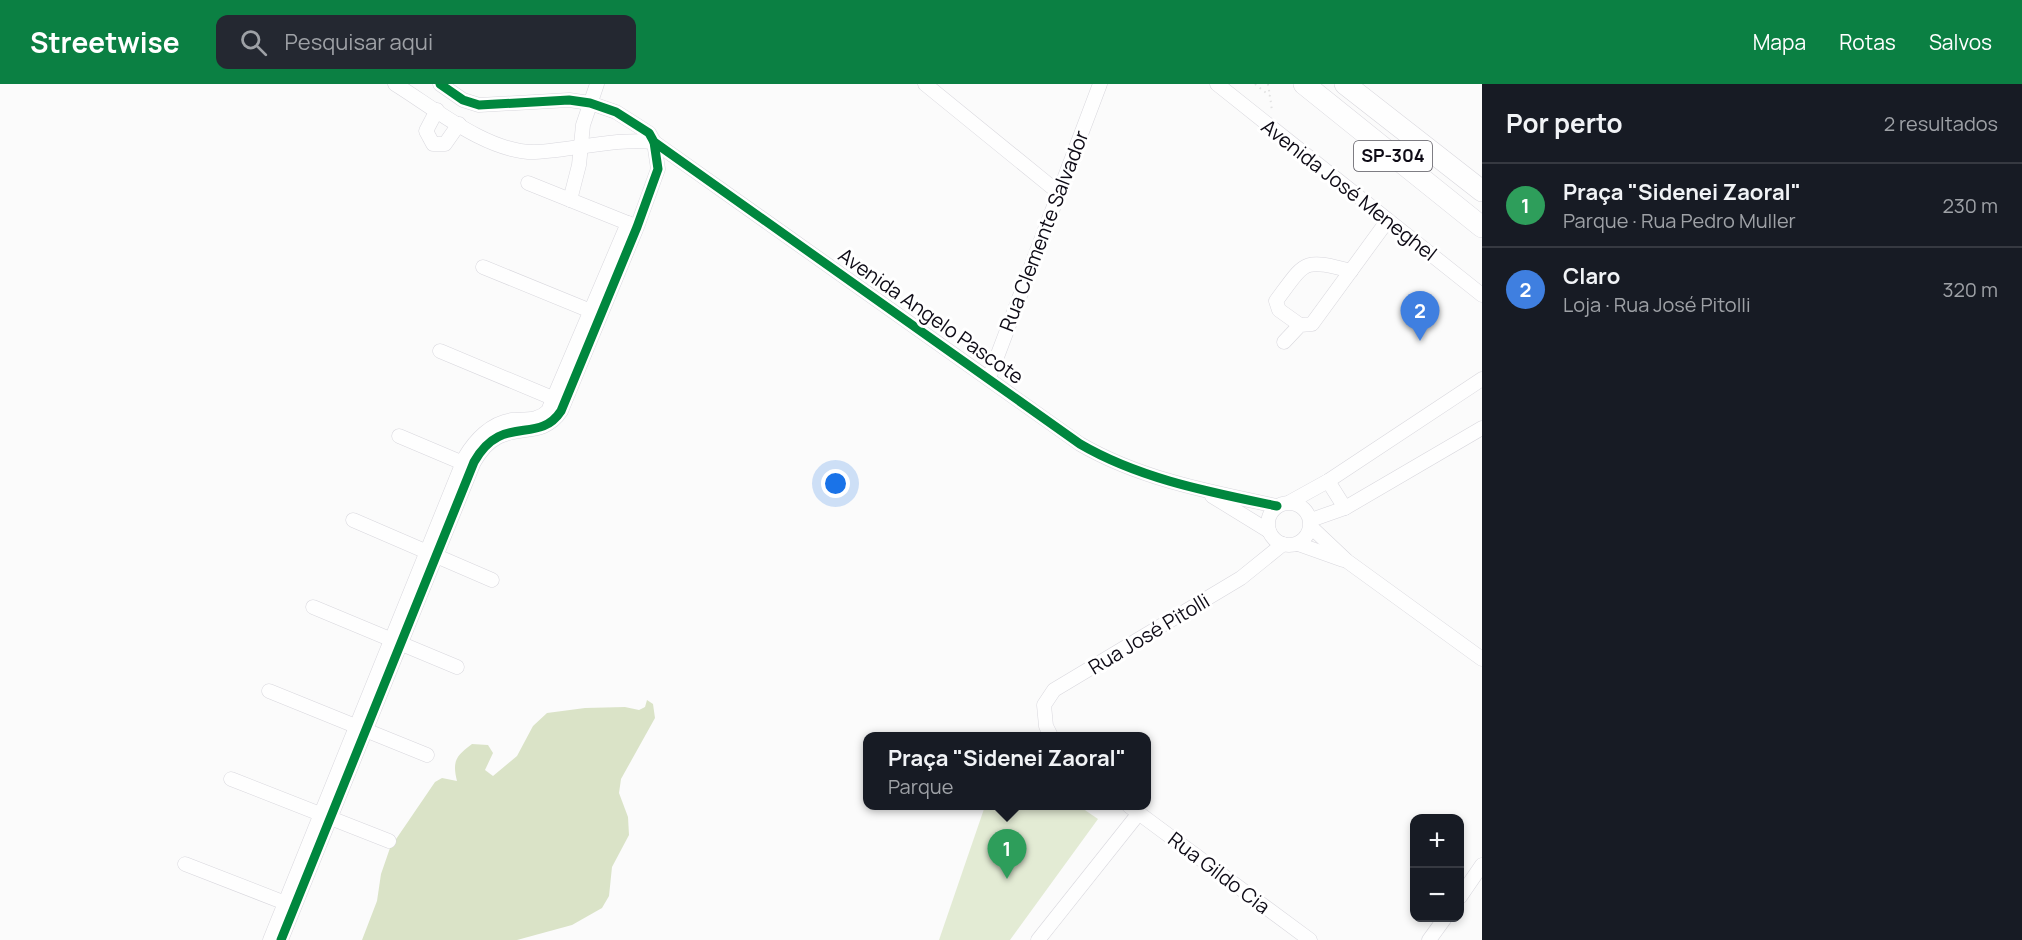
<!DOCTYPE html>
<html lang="pt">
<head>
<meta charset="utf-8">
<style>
	:root { --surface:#171b24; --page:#242831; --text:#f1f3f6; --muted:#9ea1a6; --line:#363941; --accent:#0b8043 }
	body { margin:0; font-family:Manrope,sans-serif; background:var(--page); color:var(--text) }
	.controls { position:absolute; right:18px; bottom:18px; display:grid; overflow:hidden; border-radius:12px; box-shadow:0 3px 9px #0003 }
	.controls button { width:54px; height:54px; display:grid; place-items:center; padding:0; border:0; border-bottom:2px solid var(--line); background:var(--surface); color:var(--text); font:30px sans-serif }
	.you { position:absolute; left:836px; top:400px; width:21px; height:21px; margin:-15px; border:4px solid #fff; border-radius:50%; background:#1a73e8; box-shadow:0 0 0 9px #1a73e833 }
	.badge { display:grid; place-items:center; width:39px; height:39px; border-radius:50%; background:var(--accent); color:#fff; font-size:20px; font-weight:700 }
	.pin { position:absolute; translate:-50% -50px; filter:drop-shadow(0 2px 3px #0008) }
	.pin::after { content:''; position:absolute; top:32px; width:21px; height:18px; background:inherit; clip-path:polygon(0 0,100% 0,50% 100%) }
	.popup { position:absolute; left:863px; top:648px; width:288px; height:78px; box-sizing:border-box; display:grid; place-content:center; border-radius:12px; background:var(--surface); filter:drop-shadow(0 2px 4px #0005); font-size:20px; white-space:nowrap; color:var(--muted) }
	.popup b { font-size:22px; color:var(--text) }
	.popup::after { content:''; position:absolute; left:50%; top:100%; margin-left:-12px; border:12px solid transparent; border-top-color:var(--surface) }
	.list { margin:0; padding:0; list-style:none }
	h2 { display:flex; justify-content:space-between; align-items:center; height:78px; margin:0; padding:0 24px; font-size:26px }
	h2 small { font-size:20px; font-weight:400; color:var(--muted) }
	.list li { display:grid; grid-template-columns:39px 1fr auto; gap:18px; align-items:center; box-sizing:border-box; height:84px; padding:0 24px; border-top:2px solid var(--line) }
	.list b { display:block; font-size:22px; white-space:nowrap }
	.list p { margin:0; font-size:20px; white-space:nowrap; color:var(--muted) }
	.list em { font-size:20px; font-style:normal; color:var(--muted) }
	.icon { flex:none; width:33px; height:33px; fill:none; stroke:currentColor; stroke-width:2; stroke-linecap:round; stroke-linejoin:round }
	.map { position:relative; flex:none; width:1482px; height:856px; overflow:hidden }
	header { display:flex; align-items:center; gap:36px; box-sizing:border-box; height:84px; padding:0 30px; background:var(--accent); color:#fff }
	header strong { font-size:28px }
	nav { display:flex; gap:33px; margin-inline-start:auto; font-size:21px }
	.search { width:420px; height:54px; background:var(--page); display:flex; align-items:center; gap:15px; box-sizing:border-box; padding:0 21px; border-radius:12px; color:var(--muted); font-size:22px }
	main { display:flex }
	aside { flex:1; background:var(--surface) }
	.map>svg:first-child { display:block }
	.green { fill:#e3ebd4 }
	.forest { fill:#dae3c7 }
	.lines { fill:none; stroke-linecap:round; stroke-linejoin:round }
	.minor-casing { stroke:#d8d7dd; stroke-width:15 }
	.highway-casing { stroke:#d8d7dd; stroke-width:22 }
	.path { stroke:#e2e2e2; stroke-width:2; stroke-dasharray:1.5 4.5; stroke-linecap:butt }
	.minor { stroke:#fefefe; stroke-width:14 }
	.highway { stroke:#fefefe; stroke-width:21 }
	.cycleway-casing { stroke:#fff; stroke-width:13 }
	.cycleway { stroke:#00873e; stroke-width:9 }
	.labels { text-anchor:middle; stroke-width:6; stroke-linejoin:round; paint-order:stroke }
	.shield { fill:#fff; stroke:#56545c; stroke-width:1.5 }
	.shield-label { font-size:18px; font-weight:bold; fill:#0e0b16 }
	.street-label { font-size:20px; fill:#0e0b16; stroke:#fff }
</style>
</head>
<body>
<header>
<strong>Streetwise</strong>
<div class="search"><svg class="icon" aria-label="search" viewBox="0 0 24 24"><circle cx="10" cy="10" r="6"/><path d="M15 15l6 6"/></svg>Pesquisar aqui</div>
<nav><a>Mapa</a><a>Rotas</a><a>Salvos</a></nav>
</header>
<main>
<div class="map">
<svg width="1482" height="856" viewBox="0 0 1482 856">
	<rect width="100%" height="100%" fill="#fbfbfb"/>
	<polygon class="green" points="985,722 1079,722 1098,735 1010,856 939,856"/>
	<path class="forest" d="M647,616L653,620L655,634L621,695L619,709L628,733L629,751L612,783L609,812L602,824L572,841L517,856H362L377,817L381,790L390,764L435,698L442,694L457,697C452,677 456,672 472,660L488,661L493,669L485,686L493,692L517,672L533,642L547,629L585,624L625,623L639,626L645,623Z"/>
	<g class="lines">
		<g class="minor-casing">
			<g id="minor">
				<path d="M395,0C434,24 488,69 535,68C576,66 613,54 654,58"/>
				<path d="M440,0L463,16L479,21L569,16L590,19L616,28L649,49L654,58L1080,360C1140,395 1210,408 1277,422"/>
				<polyline points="925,0 1059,109"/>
				<polyline points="1217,0 1482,211"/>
				<polyline points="437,26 426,47 433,60 445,60 459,40"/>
				<polyline points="528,99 635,142"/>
				<polyline points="570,116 579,81 583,41 597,0"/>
				<polyline points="483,183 598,230"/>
				<path d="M1300,241L1279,226L1276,217C1306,177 1302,174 1351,187"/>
				<polyline points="1284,258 1300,241 1312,240 1388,136"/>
				<polyline points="440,267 562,318"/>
				<polyline points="989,294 1100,0"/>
				<polyline points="399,352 470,382"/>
				<polyline points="1328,397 1345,424"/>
				<polyline points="1212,412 1269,447"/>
				<polyline points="1290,418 1328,397 1482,295"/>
				<circle cx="1289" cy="440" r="21"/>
				<polyline points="353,436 492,496"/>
				<polyline points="1311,436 1345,424 1482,344"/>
				<polyline points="1311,443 1347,477 1482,575"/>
				<polyline points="1298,460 1343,476"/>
				<polyline points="313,523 457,583"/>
				<polyline points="269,607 427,671"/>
				<polyline points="1051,652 1046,642 1044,621 1054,606 1241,494 1283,460"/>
				<polyline points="231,695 389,757"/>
				<polyline points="1129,722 1310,856"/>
				<polyline points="185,780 293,822"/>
				<polyline points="1460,813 1482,781"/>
				<path d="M270,856L465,373C475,356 491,339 512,336C526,335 538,337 548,327L628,139"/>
				<path d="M281,856L474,378C502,328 538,362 561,327L637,143L658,85L654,58"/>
				<polyline points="1038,856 1139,729"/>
				<polyline points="1429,856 1445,834"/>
			</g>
		</g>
		<g class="highway-casing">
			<g id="highway">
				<polyline points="1304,0 1482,143"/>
				<polyline points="1345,0 1482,107"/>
			</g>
		</g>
		<g class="path">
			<polyline points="1255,0 1270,12 1272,27"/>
			<polyline points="1268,0 1270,12"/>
		</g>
		<use href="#minor" class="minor"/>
		<use href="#highway" class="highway"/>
		<g class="cycleway-casing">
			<g id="cycleway">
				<path d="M440,0L463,16L479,21L569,16L590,19L616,28L649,49L654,58L1080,360C1140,395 1210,408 1277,422"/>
				<path d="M281,856L474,378C502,328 538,362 561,327L637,143L658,85L654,58"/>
			</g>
		</g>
		<use href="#cycleway" class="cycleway"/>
	</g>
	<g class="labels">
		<rect class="shield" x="1354" y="57" width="78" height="30" rx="4.5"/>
		<g class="shield-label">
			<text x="1393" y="78">SP-304</text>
		</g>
		<g class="street-label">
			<text transform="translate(1349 106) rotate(38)" y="7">Avenida José Meneghel</text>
			<text transform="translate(1044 147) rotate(-69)" y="7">Rua Clemente Salvador</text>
			<text transform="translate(931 232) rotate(35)" y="7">Avenida Angelo Pascote</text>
			<text transform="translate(1149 550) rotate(-31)" y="7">Rua José Pitolli</text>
			<text transform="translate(1219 789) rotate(37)" y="7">Rua Gildo Cia</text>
		</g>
	</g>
</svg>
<div class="controls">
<button>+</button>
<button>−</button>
</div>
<div class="you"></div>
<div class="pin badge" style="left:1007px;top:795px;background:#2e9e5b">1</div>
<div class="popup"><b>Praça &quot;Sidenei Zaoral&quot;</b>Parque</div>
<div class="pin badge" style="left:1420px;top:257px;background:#3f7fe0">2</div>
</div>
<aside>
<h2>Por perto<small>2 resultados</small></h2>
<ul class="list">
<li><span class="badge" style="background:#2e9e5b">1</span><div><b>Praça &quot;Sidenei Zaoral&quot;</b><p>Parque · Rua Pedro Muller</p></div><em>230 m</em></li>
<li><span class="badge" style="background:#3f7fe0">2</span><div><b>Claro</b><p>Loja · Rua José Pitolli</p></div><em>320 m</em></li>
</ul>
</aside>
</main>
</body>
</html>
